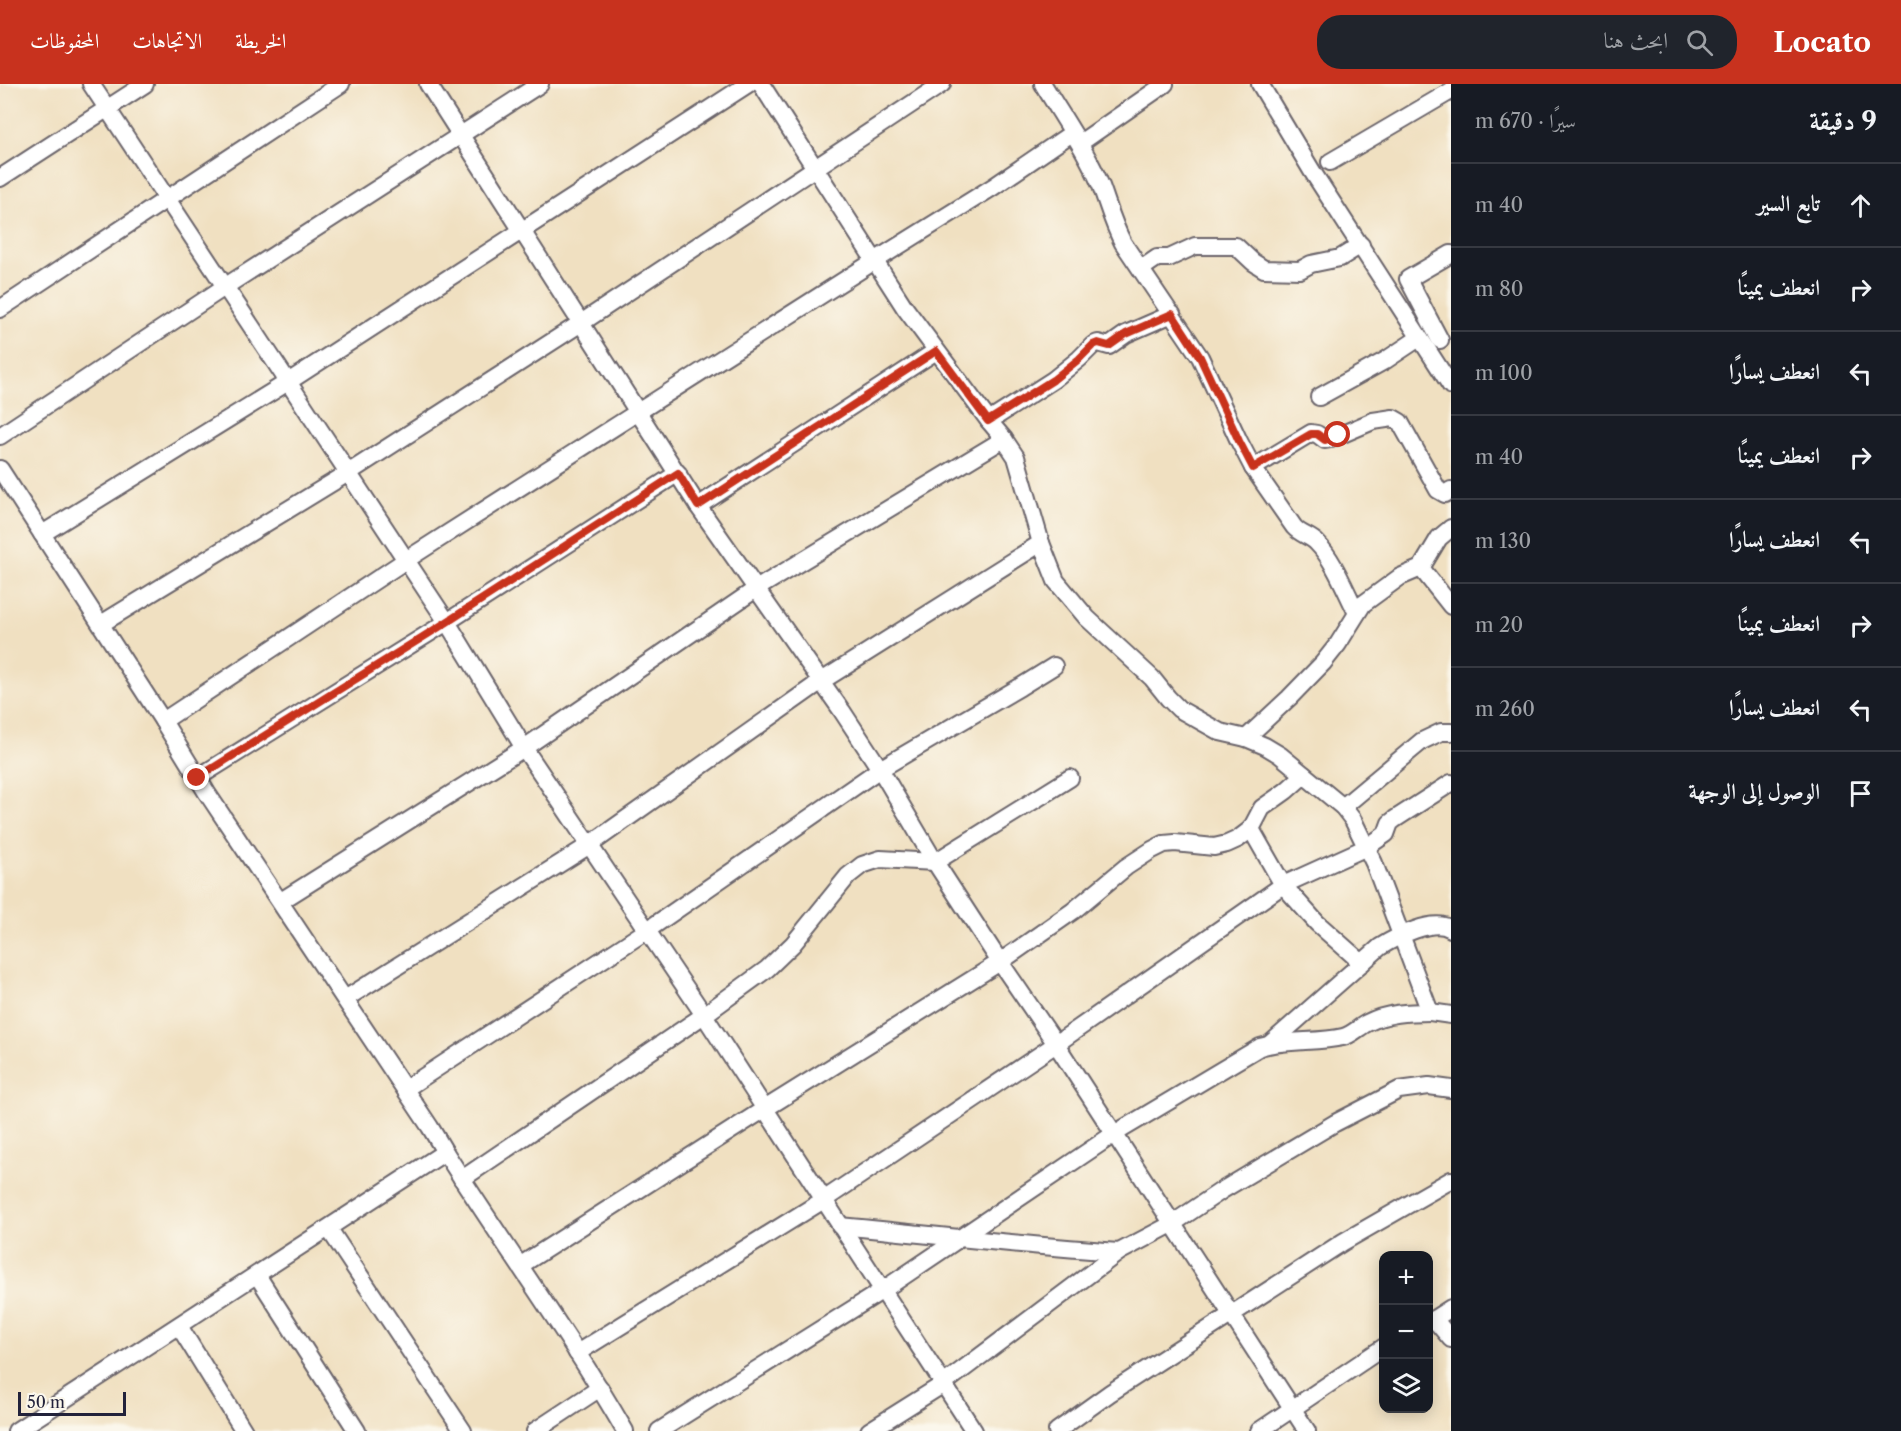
<!DOCTYPE html>
<html lang="ar">
<head>
<meta charset="utf-8">
<style>
	:root { --surface:#171b24; --page:#20242c; --text:#f1f3f6; --muted:#9ea1a6; --line:#363941; --accent:#c8321e }
	body { margin:0; font-family:"Libre Caslon Text",Amiri,serif; background:var(--page); color:var(--text); direction:rtl }
	.controls { position:absolute; right:18px; bottom:18px; display:grid; overflow:hidden; border-radius:12px; box-shadow:0 3px 15px #0003 }
	.controls button { width:54px; height:54px; display:grid; place-items:center; padding:0; border:0; border-bottom:2px solid var(--line); background:var(--surface); color:var(--text); font:30px sans-serif }
	.scale { position:absolute; left:18px; bottom:15px; width:108px; box-sizing:border-box; padding-left:6px; border:3px solid #22223b; border-top:0; font-size:16px; line-height:21px; white-space:nowrap; color:#22223b; -webkit-text-stroke:4px #fbf7ec; paint-order:stroke }
	.stop { position:absolute; width:18px; height:18px; margin:-14px; border:4px solid #c8321e; border-radius:50%; background:#fff }
	.stop.end { background:#c8321e; border-color:#fff; box-shadow:0 2px 6px #0008 }
	.list { margin:0; padding:0; list-style:none }
	h2 { display:flex; justify-content:space-between; align-items:center; height:78px; margin:0; padding:0 24px; font-size:26px }
	h2 small { font-size:20px; font-weight:400; color:var(--muted) }
	.list li { display:grid; grid-template-columns:39px 1fr auto; gap:18px; align-items:center; box-sizing:border-box; height:84px; padding:0 24px; border-top:2px solid var(--line) }
	.list b { display:block; font-size:22px; white-space:nowrap }
	.list em { font-size:20px; font-style:normal; color:var(--muted) }
	.icon { flex:none; width:33px; height:33px; fill:none; stroke:currentColor; stroke-width:2; stroke-linecap:round; stroke-linejoin:round }
	.map { position:relative; flex:none; width:1451px; height:1347px; overflow:hidden; direction:ltr }
	header { display:flex; align-items:center; gap:36px; box-sizing:border-box; height:84px; padding:0 30px; background:var(--accent); color:#fff }
	header strong { font-size:28px }
	nav { display:flex; gap:33px; margin-inline-start:auto; font-size:21px }
	.search { width:420px; height:54px; background:var(--page); display:flex; align-items:center; gap:15px; box-sizing:border-box; padding:0 21px; border-radius:24px; color:var(--muted); font-size:22px }
	main { display:flex }
	aside { flex:1; background:var(--surface) }
	.map>svg:first-child { display:block }
	.lines { fill:none; stroke-linecap:round; stroke-linejoin:round }
	.minor-casing { stroke:#6a646a; stroke-width:20 }
	.minor { stroke:#fff; stroke-width:16 }
	.route { stroke:#c8321e; stroke-width:8 }
</style>
</head>
<body>
<header>
<strong>Locato</strong>
<div class="search"><svg class="icon" aria-label="search" viewBox="0 0 24 24"><circle cx="10" cy="10" r="6"/><path d="M15 15l6 6"/></svg>ابحث هنا</div>
<nav><a>الخريطة</a><a>الاتجاهات</a><a>المحفوظات</a></nav>
</header>
<main>
<aside>
<h2>9 دقيقة<small>سيرًا · 670 m</small></h2>
<ul class="list">
<li><svg class="icon" aria-label="ahead" viewBox="0 0 24 24"><path d="M12 20V5M6 11l6-6 6 6"/></svg><div><b>تابع السير</b></div><em>40 m</em></li>
<li><svg class="icon" aria-label="right" viewBox="0 0 24 24"><path d="M7 20v-9h11M14 6l5 5-5 5"/></svg><div><b>انعطف يمينًا</b></div><em>80 m</em></li>
<li><svg class="icon" aria-label="left" viewBox="0 0 24 24"><path d="M17 20v-9H6M10 6l-5 5 5 5"/></svg><div><b>انعطف يسارًا</b></div><em>100 m</em></li>
<li><svg class="icon" aria-label="right" viewBox="0 0 24 24"><path d="M7 20v-9h11M14 6l5 5-5 5"/></svg><div><b>انعطف يمينًا</b></div><em>40 m</em></li>
<li><svg class="icon" aria-label="left" viewBox="0 0 24 24"><path d="M17 20v-9H6M10 6l-5 5 5 5"/></svg><div><b>انعطف يسارًا</b></div><em>130 m</em></li>
<li><svg class="icon" aria-label="right" viewBox="0 0 24 24"><path d="M7 20v-9h11M14 6l5 5-5 5"/></svg><div><b>انعطف يمينًا</b></div><em>20 m</em></li>
<li><svg class="icon" aria-label="left" viewBox="0 0 24 24"><path d="M17 20v-9H6M10 6l-5 5 5 5"/></svg><div><b>انعطف يسارًا</b></div><em>260 m</em></li>
<li><svg class="icon" aria-label="arrive" viewBox="0 0 24 24"><path d="M6 21V4h12l-3 4 3 4H6"/></svg><div><b>الوصول إلى الوجهة</b></div></li>
</ul>
</aside>
<div class="map">
<svg width="1451" height="1347" viewBox="0 0 1451 1347">
	<rect width="100%" height="100%" fill="#fbf7ec"/>
	<filter id="ink" filterUnits="userSpaceOnUse"><feTurbulence type="fractalNoise" baseFrequency=".0167" numOctaves="2"/><feDisplacementMap in="SourceGraphic" scale="12" xChannelSelector="R" yChannelSelector="G"/><feConvolveMatrix kernelMatrix="1 2 1 2 8 2 1 2 1" color-interpolation-filters="sRGB"/></filter>
	<filter id="wash" filterUnits="userSpaceOnUse"><feTurbulence type="fractalNoise" baseFrequency=".008" numOctaves="4" result="noise"/><feDisplacementMap in="SourceGraphic" scale="24" xChannelSelector="R" yChannelSelector="G"/><feGaussianBlur stdDeviation="1.35" result="paint"/><feColorMatrix in="noise" values="0 0 0 0 0 0 0 0 0 0 0 0 0 0 0 0 0 1.4 0 .05"/><feComposite in="paint" operator="in"/></filter>
	<g filter="url(#wash)">
		<rect width="100%" height="100%" fill="#f0e0c1"/>
	</g>
	<g filter="url(#ink)">
		<g class="lines">
			<g class="minor-casing">
				<g id="minor">
					<polyline points="91,0 447,538 524,664 704,931 974,1347"/>
					<polyline points="428,0 698,422 842,627 880,685 935,778 1000,878 1056,960 1307,1347"/>
					<polyline points="761,0 905,224 989,337 1004,355 1016,373 1041,459 1056,497 1087,534 1152,594 1168,614 1179,625 1220,648 1246,654 1265,662 1280,671 1343,723 1353,736 1374,779 1430,928 1451,931"/>
					<path d="M1043,0C1063,34 1086,66 1101,102C1108,121 1113,140 1123,159L1200,273L1239,357L1253,384L1294,443C1301,451 1311,452 1317,459C1334,476 1346,508 1357,529"/>
					<polyline points="1260,0 1312,87 1451,302"/>
					<polyline points="1080,59 1165,0"/>
					<polyline points="1330,78 1451,7"/>
					<polyline points="0,94 145,0"/>
					<polyline points="1141,185 1157,174 1169,174 1195,162 1236,162 1253,178 1264,185 1300,186 1311,180 1340,174 1361,161"/>
					<polyline points="0,225 341,0"/>
					<polyline points="1440,256 1408,195 1451,170"/>
					<polyline points="1319,313 1386,276 1419,254"/>
					<polyline points="989,337 1053,296 1079,275 1093,261 1098,259 1109,262 1126,250 1172,230"/>
					<polyline points="0,352 226,202 540,0"/>
					<polyline points="1253,384 1311,349 1317,350 1325,356 1331,355 1373,337 1393,334 1400,338 1438,406 1445,410 1451,406"/>
					<polyline points="0,385 163,637 207,709 430,1043 445,1068 16,1347"/>
					<polyline points="698,422 936,267"/>
					<polyline points="42,450 288,298 748,0"/>
					<polyline points="1421,484 1439,454 1451,444"/>
					<polyline points="101,540 348,389 581,239 942,0"/>
					<polyline points="163,637 406,476 876,176 993,103 1072,49"/>
					<polyline points="1246,654 1289,614 1323,579 1338,560 1363,520 1400,493 1421,484 1451,522"/>
					<polyline points="197,694 447,538 678,389"/>
					<polyline points="1343,723 1422,657 1441,648 1451,648"/>
					<polyline points="1251,745 1283,801 1317,839 1362,879"/>
					<polyline points="281,817 524,664 756,505 1004,355"/>
					<polyline points="345,915 588,762 820,598 1041,459"/>
					<path d="M1271,959L1380,863C1396,853 1434,833 1451,845"/>
					<polyline points="405,1005 646,847 880,685 1020,603 1054,582"/>
					<path d="M445,1068C504,1162 570,1251 625,1347"/>
					<polyline points="462,1095 704,931 767,885 793,860 848,792 862,781 880,775 935,778 1070,694"/>
					<path d="M840,1142C933,1151 1026,1162 1119,1168"/>
					<polyline points="329,1145 463,1347"/>
					<polyline points="521,1181 763,1026 1000,878 1073,827 1126,783 1152,766 1164,760 1175,759 1214,763 1227,760 1238,755 1251,745 1262,724 1286,707 1304,691"/>
					<polyline points="257,1191 357,1347"/>
					<polyline points="1434,1235 1451,1224"/>
					<polyline points="1428,1238 1434,1235 1451,1255"/>
					<polyline points="179,1242 244,1347"/>
					<polyline points="577,1269 822,1117 1056,960 1283,801 1367,763 1386,750 1390,739 1395,735 1451,699"/>
					<polyline points="535,1347 600,1304"/>
					<path d="M659,1347L883,1206L1114,1050L1260,963C1287,955 1316,959 1343,953C1352,951 1359,943 1367,939C1386,929 1409,928 1430,928"/>
					<polyline points="869,1347 942,1301 1119,1168 1172,1140 1221,1107 1335,1039 1399,1006 1429,1002 1451,1005"/>
					<polyline points="1057,1347 1110,1309 1343,1158 1451,1096"/>
					<polyline points="1259,1347 1384,1263"/>
				</g>
			</g>
			<use href="#minor" class="minor"/>
		</g>
	</g>
	<g class="lines" filter="url(#ink)">
		<polyline class="route" points="197,694 447,538 678,389 698,422 936,267 988,337 1053,296 1079,275 1093,261 1098,259 1109,262 1126,250 1172,230 1200,273 1239,357 1253,384 1311,350 1317,350 1325,356 1338,351"/>
	</g>
</svg>
<div class="controls">
<button>+</button>
<button>−</button>
<button><svg class="icon" aria-label="layers" viewBox="0 0 24 24"><path d="M12 4l9 5-9 5-9-5zM3 14l9 5 9-5"/></svg></button>
</div>
<div class="scale">50 m</div>
<div class="stop" style="left:1338px;top:351px"></div>
<div class="stop end" style="left:197px;top:694px"></div>
</div>
</main>
</body>
</html>
